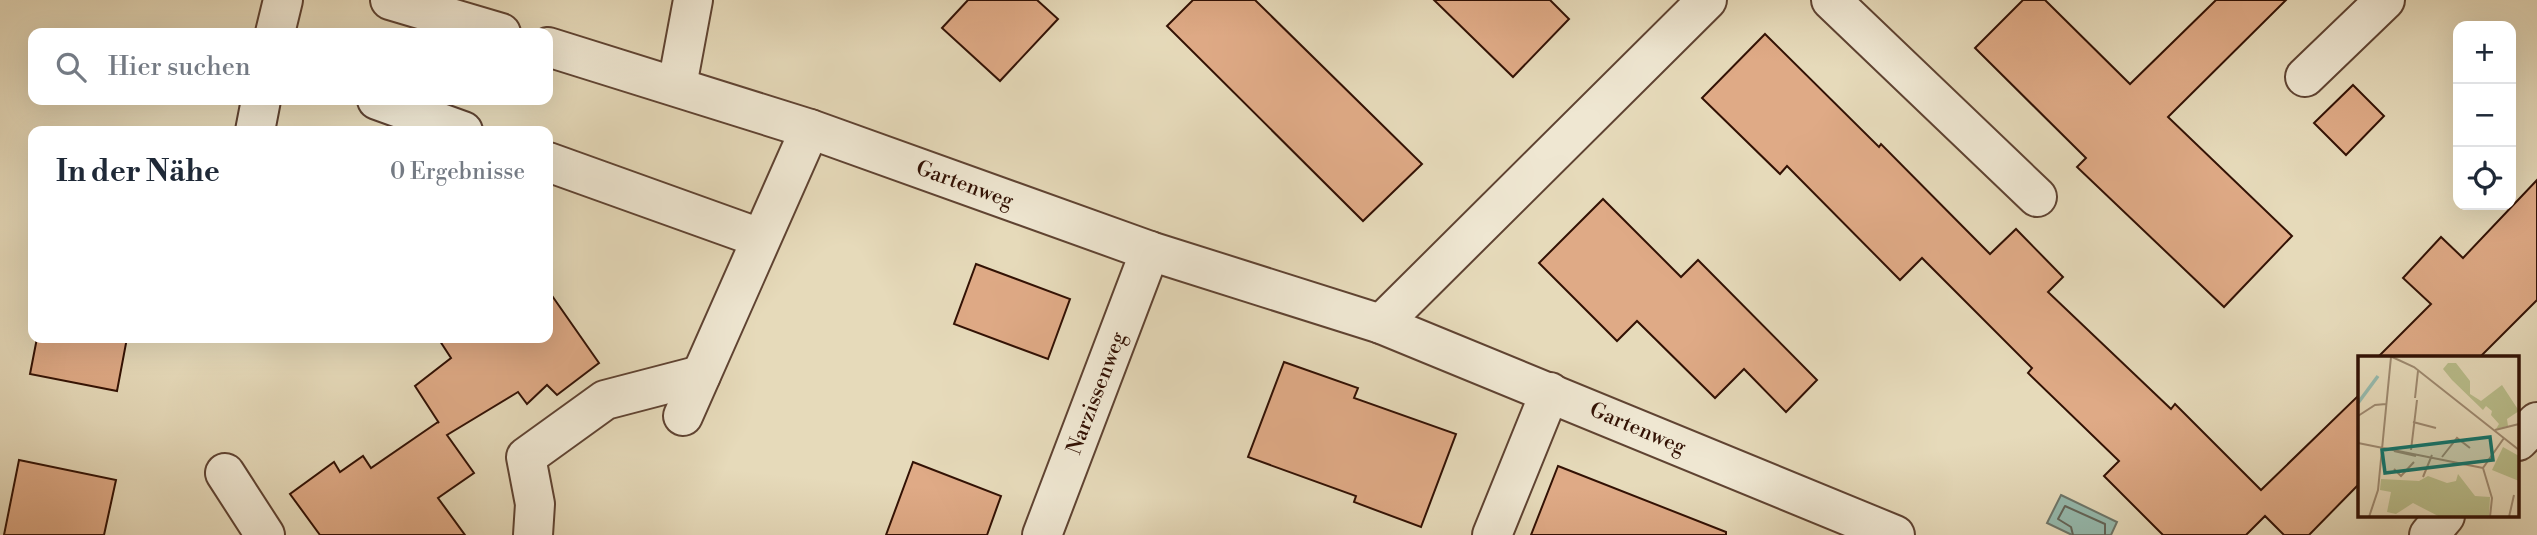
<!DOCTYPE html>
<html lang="de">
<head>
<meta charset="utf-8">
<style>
	:root { --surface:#fff; --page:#f6f6f7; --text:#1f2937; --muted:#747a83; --line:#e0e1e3 }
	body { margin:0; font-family:"Libre Bodoni",serif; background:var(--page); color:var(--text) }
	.controls { position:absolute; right:21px; top:21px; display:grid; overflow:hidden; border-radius:14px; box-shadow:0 7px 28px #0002 }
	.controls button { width:63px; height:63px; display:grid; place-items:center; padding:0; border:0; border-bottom:2px solid var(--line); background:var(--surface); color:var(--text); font:35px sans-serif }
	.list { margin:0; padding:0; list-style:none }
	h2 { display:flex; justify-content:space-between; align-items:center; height:91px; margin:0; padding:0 28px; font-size:30px }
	h2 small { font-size:23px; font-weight:400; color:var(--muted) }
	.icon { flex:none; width:38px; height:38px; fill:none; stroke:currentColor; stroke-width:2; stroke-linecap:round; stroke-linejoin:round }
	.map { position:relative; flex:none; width:2537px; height:535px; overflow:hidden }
	.search { position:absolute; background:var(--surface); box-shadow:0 7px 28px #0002; left:28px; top:28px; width:525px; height:77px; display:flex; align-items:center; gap:18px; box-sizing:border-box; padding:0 24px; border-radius:14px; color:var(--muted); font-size:26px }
	.panel { position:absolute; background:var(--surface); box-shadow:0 7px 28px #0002; left:28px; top:126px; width:525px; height:217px; border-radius:14px }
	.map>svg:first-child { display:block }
	.water { fill:#96bbaf; stroke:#6e776b; stroke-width:2 }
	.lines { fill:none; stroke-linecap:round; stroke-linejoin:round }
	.shore { stroke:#64665a; stroke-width:2 }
	.building { fill:#dfaa86; stroke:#321104; stroke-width:2 }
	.minor-casing { stroke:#5f4332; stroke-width:42 }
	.minor { stroke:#efe7d2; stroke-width:38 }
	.labels { text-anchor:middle; stroke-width:5; stroke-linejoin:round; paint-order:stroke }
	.street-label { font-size:21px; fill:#321104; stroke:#efe7d2 }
	.inset-river { fill:none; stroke:#96bbaf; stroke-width:3.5 }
	.inset-road { fill:none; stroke:#9e8a71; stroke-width:2 }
	.view { fill:#0f766e; fill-opacity:0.15; stroke:#0f766e; stroke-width:3.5 }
	.inset-edge { fill:none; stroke:#321104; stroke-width:3.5 }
</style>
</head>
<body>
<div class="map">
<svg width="2537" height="535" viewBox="0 0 2537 535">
	<rect width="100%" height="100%" fill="#e6daba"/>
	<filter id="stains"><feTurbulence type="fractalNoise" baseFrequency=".00286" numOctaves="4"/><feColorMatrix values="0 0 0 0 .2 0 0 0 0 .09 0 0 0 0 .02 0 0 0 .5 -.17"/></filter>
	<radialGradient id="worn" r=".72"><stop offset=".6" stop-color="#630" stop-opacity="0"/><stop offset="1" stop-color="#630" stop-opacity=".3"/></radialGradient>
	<polygon class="water" points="2061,495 2117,522 2111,535 2072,535 2047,523"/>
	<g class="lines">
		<polyline class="shore" points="2073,535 2071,527 2058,519 2065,506 2105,524 2105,535"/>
	</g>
	<g class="building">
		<polygon points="968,0 1037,0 1058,19 1000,81 942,28"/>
		<polygon points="1193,0 1255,0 1422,164 1363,221 1167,26"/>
		<polygon points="1434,0 1550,0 1569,19 1513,77"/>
		<polygon points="2023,0 2045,0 2130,84 2216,0 2286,0 2168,117 2292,236 2224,307 2077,167 2086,158 1975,48"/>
		<polygon points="1765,34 1879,147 1881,144 1990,254 2016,229 2063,277 2048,292 2171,409 2175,404 2261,490 2360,394 2360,483 2309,535 2284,535 2265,516 2246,535 2163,535 2104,476 2119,461 2028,373 2032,368 1922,258 1900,280 1787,166 1780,174 1702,98"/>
		<polygon points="2353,85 2384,116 2346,155 2314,123"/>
		<polygon points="2537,180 2537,300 2479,358 2377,358 2431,304 2403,278 2441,237 2463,258"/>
		<polygon points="1603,199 1681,277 1698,260 1817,380 1786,412 1744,369 1715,398 1637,321 1617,341 1539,263"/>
		<polygon points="976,264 1070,299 1048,359 954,324"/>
		<polygon points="548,290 599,363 557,395 547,385 527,404 518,392 447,435 474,473 438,498 465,535 320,535 290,494 334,462 340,472 363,456 371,468 438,422 439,423 415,386 451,358 438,338 548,338"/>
		<polygon points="37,338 127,338 117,391 30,374"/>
		<polygon points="1284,362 1358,388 1354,398 1456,434 1421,527 1354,502 1356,496 1248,457"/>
		<polygon points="19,460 116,480 104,535 4,535"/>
		<polygon points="913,462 1001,496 987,535 886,535"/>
		<polygon points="1558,466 1726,532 1726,535 1531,535"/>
	</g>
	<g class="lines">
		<g class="minor-casing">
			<g id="minor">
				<polyline points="390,0 501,33"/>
				<polyline points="1831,0 2037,197"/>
				<polyline points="275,33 283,0"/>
				<polyline points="548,47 810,129 1150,251 1381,324 1895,535"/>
				<polyline points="2305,77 2385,0"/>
				<polyline points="677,86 693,0"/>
				<polyline points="377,100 463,131"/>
				<polyline points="255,131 261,100"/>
				<polyline points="548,162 760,238"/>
				<polyline points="1381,324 1707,0"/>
				<polyline points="683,416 810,129"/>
				<polyline points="2518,441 2537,422"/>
				<polyline points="225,473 265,535"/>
				<polyline points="533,535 535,504 526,457 605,400 701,375"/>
				<polyline points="1042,535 1150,251"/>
				<polyline points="1492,535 1550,392"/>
				<polyline points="2429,535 2445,516"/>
			</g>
		</g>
		<use href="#minor" class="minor"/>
	</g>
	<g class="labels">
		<g class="street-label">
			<text transform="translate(965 184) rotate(20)" y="7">Gartenweg</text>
			<text transform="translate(1096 393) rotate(-69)" y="7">Narzissenweg</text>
			<text transform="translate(1638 428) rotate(23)" y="7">Gartenweg</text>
		</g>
	</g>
	<g transform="translate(2358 356)">
		<rect width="161" height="161" fill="#e6daba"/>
		<path d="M90,7H98L112,25V38L123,45L144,29L161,55L149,63L150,70L138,73L141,68L133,59L134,55L128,50L125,54L94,24L85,13ZM145,91L161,100V125L134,114ZM100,118L117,140L132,141L131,161H82L55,147L38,158L29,156L33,136L22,134L23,123L61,125L70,120L89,127L98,125Z" fill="#b9be8c"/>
		<path class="inset-river" d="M0,47L20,20"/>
		<path class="inset-road" d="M32,0L56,11L161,94M57,42L60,15M0,60L17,49L28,48M55,66L78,72M137,74L161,68M0,87L125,112M53,94L59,44M36,95L58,100M84,101L99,82L112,92M36,113L43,120L56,106M65,121L74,99M11,161L20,134L33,1M132,161L134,142L125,112L146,82M151,161L156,139"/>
		<path class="view" d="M132,81L135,104L27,117L24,94Z"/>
		<rect width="161" height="161" class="inset-edge"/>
	</g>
	<rect width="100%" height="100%" filter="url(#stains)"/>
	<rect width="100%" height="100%" fill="url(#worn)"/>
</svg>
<div class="controls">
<button>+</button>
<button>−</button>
<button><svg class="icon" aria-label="locate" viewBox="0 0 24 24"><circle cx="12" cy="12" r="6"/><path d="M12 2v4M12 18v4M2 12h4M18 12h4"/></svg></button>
</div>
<div class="search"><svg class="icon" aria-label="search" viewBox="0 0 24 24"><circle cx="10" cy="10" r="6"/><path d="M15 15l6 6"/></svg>Hier suchen</div>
<section class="panel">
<h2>In der Nähe<small>0 Ergebnisse</small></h2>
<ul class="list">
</ul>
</section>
</div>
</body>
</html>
